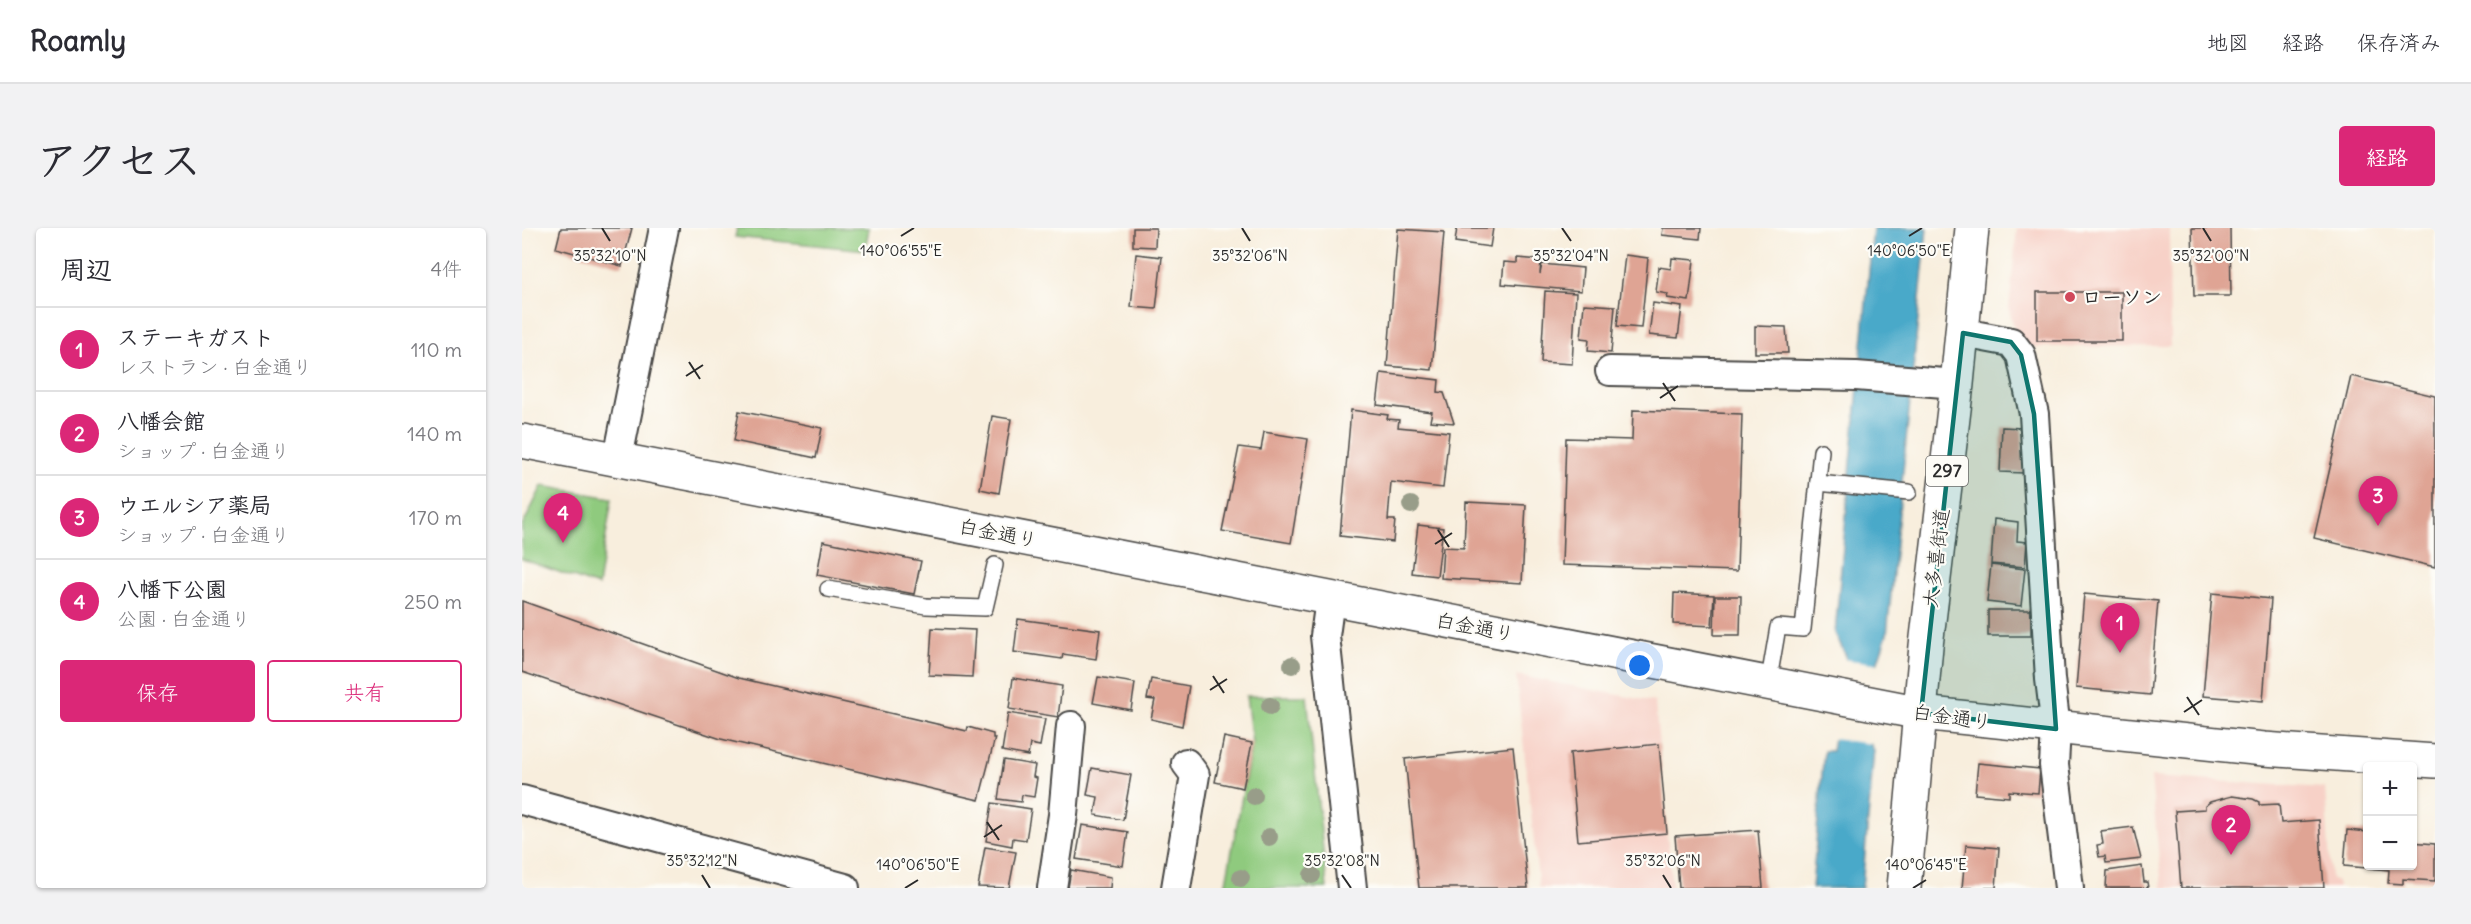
<!DOCTYPE html>
<html lang="ja">
<head>
<meta charset="utf-8">
<style>
	:root { --surface:#fff; --page:#f2f2f3; --text:#2b2b33; --muted:#7c7c81; --line:#e1e1e2; --accent:#db2777 }
	body { margin:0; font-family:Delius,"Klee One",sans-serif; background:var(--page); color:var(--text) }
	.controls { position:absolute; right:18px; bottom:18px; display:grid; overflow:hidden; border-radius:6px; box-shadow:0 2px 4px #0004 }
	.controls button { width:54px; height:54px; display:grid; place-items:center; padding:0; border:0; border-bottom:2px solid var(--line); background:var(--surface); color:var(--text); font:30px sans-serif }
	.you { position:absolute; left:1118px; top:438px; width:21px; height:21px; margin:-15px; border:4px solid #fff; border-radius:50%; background:#1a73e8; box-shadow:0 0 0 9px #1a73e833 }
	.badge { display:grid; place-items:center; width:39px; height:39px; border-radius:50%; background:var(--accent); color:#fff; font-size:20px; font-weight:700 }
	.pin { position:absolute; translate:-50% -50px; filter:drop-shadow(0 2px 3px #0008) }
	.pin::after { content:''; position:absolute; top:32px; width:21px; height:18px; background:inherit; clip-path:polygon(0 0,100% 0,50% 100%) }
	.list { margin:0; padding:0; list-style:none }
	h2 { display:flex; justify-content:space-between; align-items:center; height:78px; margin:0; padding:0 24px; font-size:26px }
	h2 small { font-size:20px; font-weight:400; color:var(--muted) }
	.list li { display:grid; grid-template-columns:39px 1fr auto; gap:18px; align-items:center; box-sizing:border-box; height:84px; padding:0 24px; border-top:2px solid var(--line) }
	.list b { display:block; font-size:22px; white-space:nowrap }
	.list p { margin:0; font-size:20px; white-space:nowrap; color:var(--muted) }
	.list em { font-size:20px; font-style:normal; color:var(--muted) }
	.actions { display:flex; gap:12px; padding:18px 24px }
	.actions a { flex:1; padding:14px 0; border:2px solid var(--accent); border-radius:6px; text-align:center; font-size:21px; color:var(--accent) }
	.actions .main { background:var(--accent); color:#fff }
	.map { position:relative; flex:none; width:1913px; height:660px; overflow:hidden; border-radius:6px }
	header { display:flex; align-items:center; gap:36px; box-sizing:border-box; height:84px; padding:0 30px; background:var(--surface); border-bottom:2px solid var(--line) }
	header strong { font-size:28px }
	nav { display:flex; gap:33px; margin-inline-start:auto; font-size:21px }
	.intro { display:flex; align-items:center; justify-content:space-between; box-sizing:border-box; height:144px; padding:0 36px }
	h1 { margin:0; font-size:42px }
	.button { padding:15px 27px; border-radius:6px; background:var(--accent); color:#fff; font-size:21px; font-weight:700 }
	main { display:flex; gap:36px; padding:0 36px }
	aside { flex:1; background:var(--surface); border-radius:6px; box-shadow:0 2px 4px #0004 }
	.map>svg:first-child { display:block }
	.built { fill:#f7d1c7 }
	.green { fill:#8fca7e; stroke:#5d7a54; stroke-width:1.5 }
	.water { fill:#4aa9c9; stroke:#3a6a7a; stroke-width:1.5 }
	.pier { fill:#f8eedd }
	.building { fill:#dfa494 }
	.lines { fill:none; stroke-linecap:round; stroke-linejoin:round }
	.lane-casing { stroke:#4a4846; stroke-width:18 }
	.street-casing { stroke:#4a4846; stroke-width:32 }
	.secondary-casing { stroke:#4a4846; stroke-width:36 }
	.highway-casing { stroke:#4a4846; stroke-width:36 }
	.lane { stroke:#fff; stroke-width:15 }
	.street { stroke:#fff; stroke-width:28 }
	.secondary { stroke:#fff; stroke-width:33 }
	.highway { stroke:#fff; stroke-width:33 }
	.tree { fill:#989d89 }
	.marked { fill:#0f766e; fill-opacity:0.2; stroke:#0f766e; stroke-width:4.5; stroke-linejoin:round }
	.ticks { fill:none; stroke:#2b2b2b; stroke-width:2 }
	.poi-dot { fill:#d1495b; stroke:#fdfcf7; stroke-width:2 }
	.labels { text-anchor:middle; stroke-width:4.5; stroke-linejoin:round; paint-order:stroke }
	.shield { fill:#fdfcf7; stroke:#6a6a68; stroke-width:1.5 }
	.shield-label { font-size:18px; font-weight:bold; fill:#2b2b2b }
	.poi-label { font-size:20px; font-weight:bold; fill:#2b2b2b; stroke:#fdfcf7; text-anchor:start }
	.street-label { font-size:20px; fill:#2b2b2b; stroke:#fdfcf7 }
	.ticks-label { font-size:15px; text-anchor:middle; fill:#2b2b2b; stroke:#fdfcf7; stroke-width:4.5; stroke-linejoin:round; paint-order:stroke }
</style>
</head>
<body>
<header>
<strong>Roamly</strong>
<nav><a>地図</a><a>経路</a><a>保存済み</a></nav>
</header>
<div class="intro"><h1>アクセス</h1><a class="button">経路</a></div>
<main>
<aside>
<h2>周辺<small>4件</small></h2>
<ul class="list">
<li><span class="badge">1</span><div><b>ステーキガスト</b><p>レストラン · 白金通り</p></div><em>110 m</em></li>
<li><span class="badge">2</span><div><b>八幡会館</b><p>ショップ · 白金通り</p></div><em>140 m</em></li>
<li><span class="badge">3</span><div><b>ウエルシア薬局</b><p>ショップ · 白金通り</p></div><em>170 m</em></li>
<li><span class="badge">4</span><div><b>八幡下公園</b><p>公園 · 白金通り</p></div><em>250 m</em></li>
</ul>
<div class="actions"><a class="main">保存</a><a>共有</a></div>
</aside>
<div class="map">
<svg width="1913" height="660" viewBox="0 0 1913 660">
	<rect width="100%" height="100%" fill="#fdfcf7"/>
	<filter id="ink" filterUnits="userSpaceOnUse"><feTurbulence type="fractalNoise" baseFrequency=".0167" numOctaves="2"/><feDisplacementMap in="SourceGraphic" scale="12" xChannelSelector="R" yChannelSelector="G"/><feConvolveMatrix kernelMatrix="1 2 1 2 8 2 1 2 1" color-interpolation-filters="sRGB"/></filter>
	<filter id="wash" filterUnits="userSpaceOnUse"><feTurbulence type="fractalNoise" baseFrequency=".008" numOctaves="4" result="noise"/><feDisplacementMap in="SourceGraphic" scale="24" xChannelSelector="R" yChannelSelector="G"/><feGaussianBlur stdDeviation="1.35" result="paint"/><feColorMatrix in="noise" values="0 0 0 0 0 0 0 0 0 0 0 0 0 0 0 0 0 1.4 0 .05"/><feComposite in="paint" operator="in"/></filter>
	<g filter="url(#wash)">
		<rect width="100%" height="100%" fill="#f8eedd"/>
		<g class="built">
			<polygon points="1495,0 1647,0 1648,118 1507,119 1494,108 1487,81"/>
			<polygon points="994,447 1133,474 1150,660 1017,660"/>
			<polygon points="1629,549 1803,560 1809,651 1815,654 1816,660 1640,660"/>
		</g>
		<g class="green">
			<polygon points="215,0 347,0 343,22 213,9"/>
			<polygon points="20,258 90,270 76,358 0,331 0,299"/>
			<polygon points="724,468 785,468 805,660 703,660 730,515"/>
		</g>
		<polygon class="water" points="1351,0 1405,0 1365,406 1355,436 1349,518 1352,522 1340,660 1290,660 1302,523 1310,523 1324,428 1313,405"/>
		<polygon class="pier" points="1321,431 1358,436 1351,516 1310,511"/>
		<g id="blocks">
			<g class="building">
				<polygon points="39,0 110,0 100,38 34,20"/>
				<polygon points="611,0 634,0 633,19 611,18"/>
				<polygon points="935,0 971,0 968,19 933,14"/>
				<polygon points="1141,0 1179,0 1178,11 1140,7"/>
				<polygon points="1670,0 1708,0 1709,68 1672,68"/>
				<polygon points="876,1 922,4 910,142 865,138"/>
				<polygon points="614,26 640,29 634,81 609,79"/>
				<polygon points="1103,27 1126,30 1119,100 1095,98"/>
				<polygon points="995,30 1019,32 1018,46 1020,36 1061,40 1059,63 980,56 982,34 995,35"/>
				<polygon points="1150,30 1172,32 1167,73 1145,70 1146,66 1134,64 1137,39 1149,41"/>
				<polygon points="1023,63 1054,65 1050,136 1019,134"/>
				<rect x="1515" y="64" width="85" height="49"/>
				<polygon points="1131,75 1160,79 1156,110 1127,107"/>
				<polygon points="1062,76 1093,78 1089,125 1066,123 1067,111 1059,110"/>
				<polygon points="1233,98 1264,99 1266,125 1233,125"/>
				<polygon points="859,145 917,152 916,164 922,165 932,195 908,193 910,184 855,177"/>
				<polygon points="1829,148 1913,168 1913,339 1792,310"/>
				<polygon points="829,182 866,187 865,191 877,192 876,199 927,204 921,260 869,254 866,292 873,292 871,314 818,308"/>
				<polygon points="1111,182 1220,186 1215,343 1040,337 1044,210 1110,212"/>
				<polygon points="217,183 300,200 294,230 212,213"/>
				<polygon points="470,188 489,191 477,265 458,261"/>
				<polygon points="1480,199 1500,200 1502,245 1478,244"/>
				<polygon points="742,204 786,211 769,315 700,303 717,219 739,222"/>
				<polygon points="944,274 1004,277 1000,355 919,350 921,319 942,320"/>
				<polygon points="1472,291 1496,294 1495,313 1505,314 1503,339 1469,336"/>
				<polygon points="896,297 921,300 915,348 890,345"/>
				<polygon points="301,313 399,333 392,366 295,347"/>
				<polygon points="1469,337 1503,341 1499,378 1465,374"/>
				<polygon points="1152,365 1192,367 1190,398 1151,396"/>
				<polygon points="1690,365 1749,371 1741,473 1681,468"/>
				<polygon points="1562,366 1636,373 1628,467 1554,460"/>
				<polygon points="1193,368 1219,368 1218,407 1192,407"/>
				<polygon points="0,373 217,450 445,503 446,499 471,506 471,510 473,510 457,572 199,511 0,444"/>
				<rect x="1466" y="382" width="43" height="26"/>
				<polygon points="496,391 578,402 574,431 541,426 540,431 492,424"/>
				<polygon points="410,400 453,402 450,449 407,447"/>
				<polygon points="576,449 613,455 609,482 571,475"/>
				<polygon points="491,450 540,458 536,489 487,481"/>
				<polygon points="629,451 667,458 660,498 629,491 633,472 625,471"/>
				<polygon points="486,485 523,491 518,518 508,516 506,528 480,523"/>
				<polygon points="702,509 730,515 721,560 693,554"/>
				<polygon points="1137,516 1145,605 1056,613 1048,525"/>
				<polygon points="991,519 1006,660 897,660 883,531"/>
				<polygon points="482,532 513,537 511,549 515,550 512,569 500,567 499,574 476,571"/>
				<polygon points="1456,535 1518,541 1516,565 1487,563 1487,569 1453,566"/>
				<polygon points="570,540 609,547 601,592 573,587 576,569 565,567"/>
				<polygon points="1710,568 1731,571 1737,574 1737,577 1757,576 1759,595 1797,592 1802,660 1659,660 1653,583 1683,581 1683,578 1688,574"/>
				<polygon points="470,575 509,581 504,612 491,610 490,618 464,613"/>
				<polygon points="560,597 606,604 601,638 554,631"/>
				<polygon points="1611,599 1619,631 1584,635 1583,628 1577,629 1575,617 1581,616 1579,603"/>
				<polygon points="1236,602 1241,660 1157,660 1153,608"/>
				<polygon points="1825,602 1846,604 1846,638 1890,638 1890,614 1913,616 1913,653 1881,651 1881,656 1866,655 1867,642 1822,638"/>
				<polygon points="1444,617 1477,620 1474,660 1440,660"/>
				<polygon points="463,619 494,624 487,660 456,659"/>
				<polygon points="1620,638 1622,654 1625,654 1626,660 1584,660 1585,643"/>
				<polygon points="549,642 589,649 588,660 546,660"/>
			</g>
		</g>
	</g>
	<g filter="url(#ink)">
		<use href="#blocks" fill-opacity="0" stroke="#4a4846" stroke-width="1.5"/>
		<g class="lines">
			<g class="lane-casing">
				<g id="lane">
					<polyline points="1296,255 1387,264"/>
					<polyline points="306,361 404,378 463,380 473,337"/>
					<polyline points="1246,457 1256,399 1281,401 1299,223"/>
				</g>
			</g>
			<g class="street-casing">
				<g id="street">
					<polyline points="1441,105 1489,114 1499,127 1512,186 1528,451 1534,501 1532,537 1547,660"/>
					<polyline points="1088,143 1334,148 1435,156"/>
					<polyline points="96,230 142,0"/>
					<polyline points="808,371 803,408 830,660"/>
					<polyline points="0,572 323,660"/>
					<polyline points="530,660 541,587 549,498"/>
					<polyline points="654,660 673,547 664,535"/>
				</g>
			</g>
			<g class="secondary-casing">
				<polyline id="secondary" points="0,213 1399,485 1742,521 1913,533"/>
			</g>
			<g class="highway-casing">
				<polyline id="highway" points="1382,660 1404,418 1435,156 1450,0"/>
			</g>
			<use href="#lane" class="lane"/>
			<use href="#street" class="street"/>
			<use href="#secondary" class="secondary"/>
			<use href="#highway" class="highway"/>
		</g>
		<g class="tree">
			<circle cx="889" cy="277" r="9"/>
			<circle cx="770" cy="437" r="9"/>
			<circle cx="748" cy="478" r="9"/>
			<circle cx="732" cy="568" r="9"/>
			<circle cx="747" cy="609" r="9"/>
			<circle cx="790" cy="647" r="9"/>
			<circle cx="719" cy="650" r="9"/>
		</g>
	</g>
	<path class="marked" d="M1441,105L1489,114L1499,127L1512,186L1534,501L1399,485Z"/>
	<path class="ticks" d="M80,0L88,13M720,0L728,13M1040,0L1049,13M1681,0L1689,13M379,8L392,0M1387,8L1400,0M167,134L178,151M164,148L181,137M1141,155L1153,173M1138,170L1156,158M916,302L927,319M913,316L930,305M691,448L702,465M688,462L705,451M1665,469L1677,487M1662,484L1680,472M465,594L477,612M462,609L480,597M180,647L188,660M820,647L829,660M1141,647L1149,660M383,660L396,652M1391,660L1404,652"/>
	<circle class="poi-dot" cx="1548" cy="69" r="6"/>
	<g class="labels">
		<rect class="shield" x="1404" y="228" width="42" height="30" rx="4.5"/>
		<g class="shield-label">
			<text x="1425" y="249">297</text>
		</g>
		<g class="poi-label">
			<text x="1560" y="76">ローソン</text>
		</g>
		<g class="street-label">
			<text transform="translate(476 305) rotate(11)" y="7">白金通り</text>
			<text transform="translate(1414 330) rotate(-83)" y="7">大多喜街道</text>
			<text transform="translate(953 399) rotate(11)" y="7">白金通り</text>
			<text transform="translate(1430 489) rotate(8)" y="7">白金通り</text>
		</g>
	</g>
	<g class="ticks-label">
		<text x="379" y="28">140°06'55"E</text>
		<text x="1387" y="28">140°06'50"E</text>
		<text x="88" y="33">35°32'10"N</text>
		<text x="728" y="33">35°32'06"N</text>
		<text x="1049" y="33">35°32'04"N</text>
		<text x="1689" y="33">35°32'00"N</text>
		<text x="180" y="638">35°32'12"N</text>
		<text x="820" y="638">35°32'08"N</text>
		<text x="1141" y="638">35°32'06"N</text>
		<text x="396" y="642">140°06'50"E</text>
		<text x="1404" y="642">140°06'45"E</text>
	</g>
</svg>
<div class="controls">
<button>+</button>
<button>−</button>
</div>
<div class="you"></div>
<div class="pin badge" style="left:1598px;top:425px">1</div>
<div class="pin badge" style="left:1709px;top:627px">2</div>
<div class="pin badge" style="left:1856px;top:298px">3</div>
<div class="pin badge" style="left:41px;top:315px">4</div>
</div>
</main>
</body>
</html>
